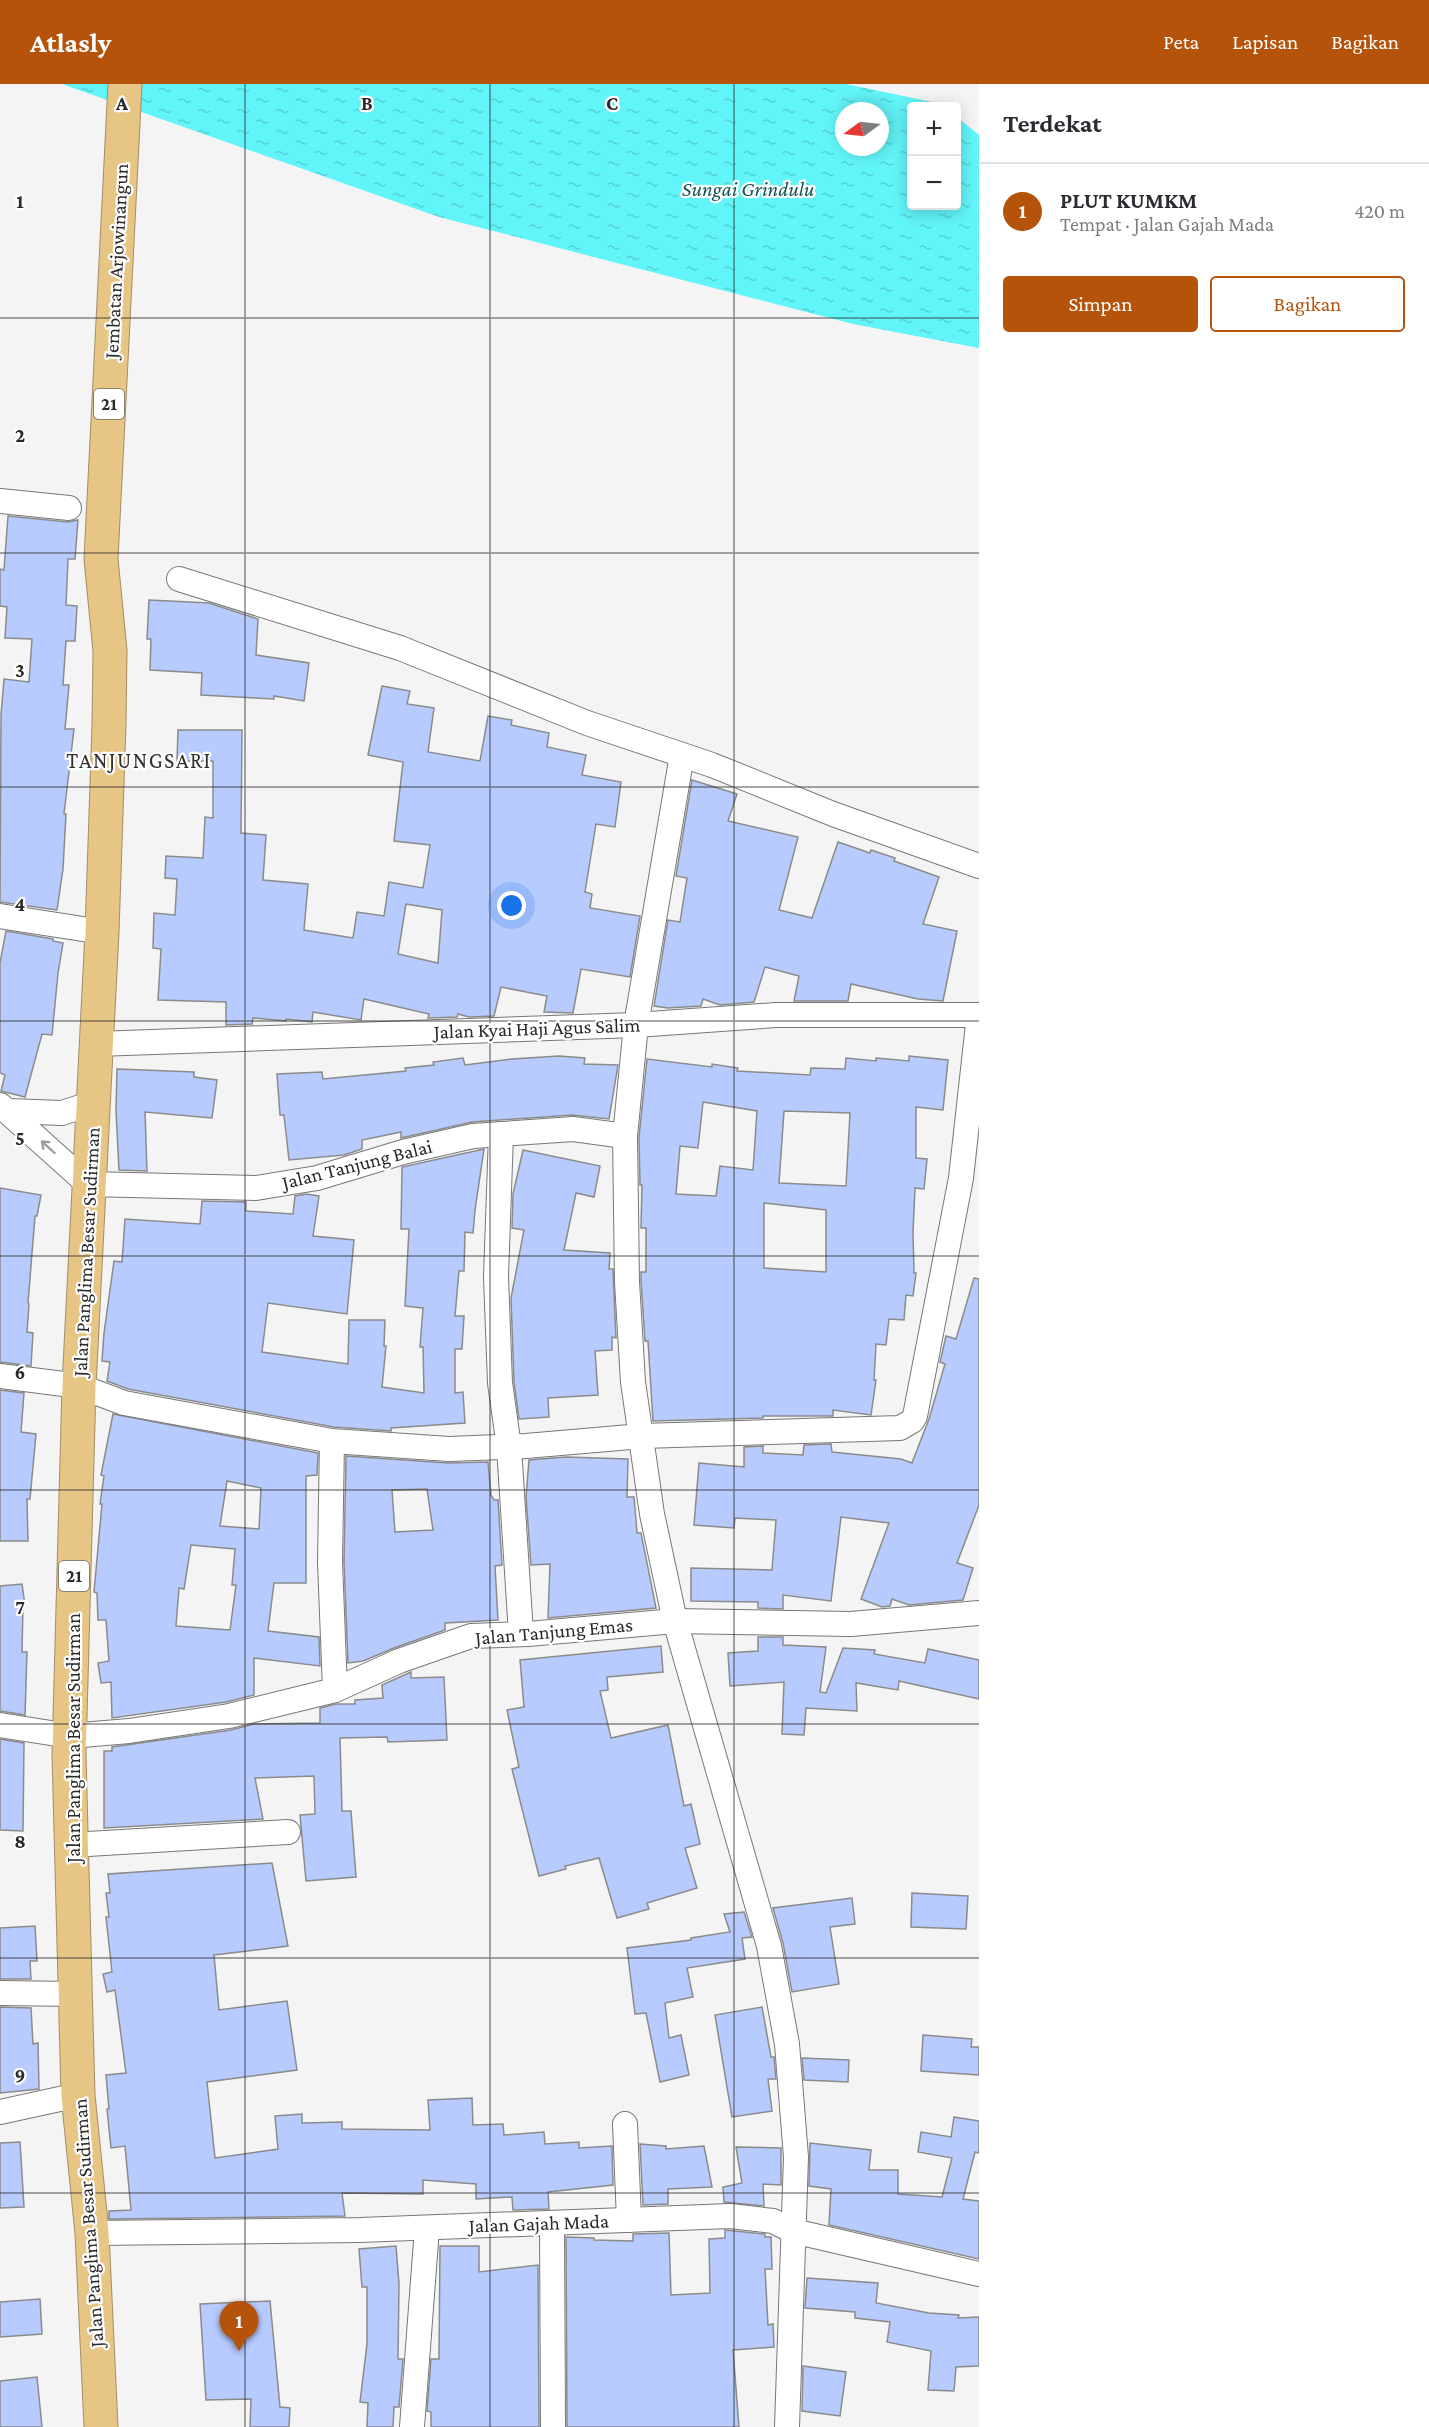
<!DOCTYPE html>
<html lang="id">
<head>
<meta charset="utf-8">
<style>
	:root { --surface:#fff; --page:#f2f2f3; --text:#2b2b33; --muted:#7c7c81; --line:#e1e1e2; --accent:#b45309 }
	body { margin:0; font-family:"Crimson Pro",serif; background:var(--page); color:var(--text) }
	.controls { position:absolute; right:18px; top:18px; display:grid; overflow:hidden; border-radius:6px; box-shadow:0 3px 15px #0003 }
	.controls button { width:54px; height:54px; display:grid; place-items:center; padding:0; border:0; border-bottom:2px solid var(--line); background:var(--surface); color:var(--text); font:30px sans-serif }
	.compass { position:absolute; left:835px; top:18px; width:54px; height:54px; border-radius:50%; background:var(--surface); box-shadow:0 3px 15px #0003; rotate:255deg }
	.you { position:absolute; left:512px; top:822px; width:21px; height:21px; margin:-15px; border:4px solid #fff; border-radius:50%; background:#1a73e8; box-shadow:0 0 0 9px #1a73e833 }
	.badge { display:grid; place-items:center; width:39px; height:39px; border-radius:50%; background:var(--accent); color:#fff; font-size:20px; font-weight:700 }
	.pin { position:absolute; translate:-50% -50px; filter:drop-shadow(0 2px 3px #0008) }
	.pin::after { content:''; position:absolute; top:32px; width:21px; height:18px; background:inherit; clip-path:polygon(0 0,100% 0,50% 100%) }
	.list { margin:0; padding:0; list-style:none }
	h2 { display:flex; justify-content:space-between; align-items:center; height:78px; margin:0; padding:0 24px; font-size:26px }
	h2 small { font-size:20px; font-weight:400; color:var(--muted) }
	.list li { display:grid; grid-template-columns:39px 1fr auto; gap:18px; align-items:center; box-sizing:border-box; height:96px; padding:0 24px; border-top:2px solid var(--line) }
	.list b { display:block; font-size:22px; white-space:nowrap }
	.list p { margin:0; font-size:20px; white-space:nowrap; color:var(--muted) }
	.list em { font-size:20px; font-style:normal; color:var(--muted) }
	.actions { display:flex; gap:12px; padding:18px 24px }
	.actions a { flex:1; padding:14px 0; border:2px solid var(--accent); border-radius:6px; text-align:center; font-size:21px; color:var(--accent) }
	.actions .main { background:var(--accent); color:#fff }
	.map { position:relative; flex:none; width:979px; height:2343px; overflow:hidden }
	header { display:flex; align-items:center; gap:36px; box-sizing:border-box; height:84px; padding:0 30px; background:var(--accent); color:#fff }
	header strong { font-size:28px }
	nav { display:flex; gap:33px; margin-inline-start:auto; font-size:21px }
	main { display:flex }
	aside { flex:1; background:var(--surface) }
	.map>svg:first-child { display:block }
	.water { fill:url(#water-ripples); fill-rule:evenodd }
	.building { fill:#b8cbfe; stroke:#8b8b8c; stroke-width:1.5; fill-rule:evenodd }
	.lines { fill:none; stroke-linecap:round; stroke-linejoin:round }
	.minor-casing { stroke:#777778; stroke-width:26 }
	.highway-casing { stroke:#a48e65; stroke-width:35 }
	.minor { stroke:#fff; stroke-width:24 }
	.highway { stroke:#e7c585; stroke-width:33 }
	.oneway { stroke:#9f9f9f }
	.grid { fill:none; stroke:#29292a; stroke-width:1.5; stroke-opacity:0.55 }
	.labels { text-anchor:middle; stroke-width:4.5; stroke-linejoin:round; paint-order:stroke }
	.shield { fill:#fff; stroke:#69696a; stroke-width:1.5 }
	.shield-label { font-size:18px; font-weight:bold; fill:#29292a }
	.street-label { font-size:20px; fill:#29292a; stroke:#fff }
	.water-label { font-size:21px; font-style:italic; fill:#155556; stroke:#fff }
	.quarter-label { font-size:22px; letter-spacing:1.5px; fill:#323233; stroke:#fff }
	.grid-label { font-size:20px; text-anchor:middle; font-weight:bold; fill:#29292a; stroke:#fff; stroke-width:4.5; stroke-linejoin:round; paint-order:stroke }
</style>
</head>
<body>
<header>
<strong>Atlasly</strong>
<nav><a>Peta</a><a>Lapisan</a><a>Bagikan</a></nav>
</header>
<main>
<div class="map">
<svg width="979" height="2343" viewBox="0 0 979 2343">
	<defs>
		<pattern id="water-ripples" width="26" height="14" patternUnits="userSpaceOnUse" patternTransform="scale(1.5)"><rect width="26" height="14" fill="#61f4f8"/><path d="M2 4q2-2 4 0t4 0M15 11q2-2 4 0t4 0" fill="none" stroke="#54d1d5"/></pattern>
	</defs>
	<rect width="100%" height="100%" fill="#f4f4f5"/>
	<path class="water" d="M62,0H846L941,20L944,22H912V122H956L957,33L979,51V264L853,240L439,133ZM844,27H880V63H844Z"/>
	<g class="building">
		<polygon points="8,432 68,438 78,436 75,475 68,475 66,521 77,522 75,557 66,557 63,601 69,601 65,645 74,645 64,730 66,730 63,785 57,826 0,818 1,631 4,595 29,598 32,555 5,554 7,523 0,522 0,485 4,486"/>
		<polygon points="149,516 209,519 258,535 256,571 309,579 304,617 274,612 274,615 201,611 202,589 150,586 151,555 147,555"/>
		<path d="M382,602L410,607L407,620L434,624L428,668L480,677L488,632L512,636L511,641L549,649L547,663L586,671L582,691L621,698L615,743L596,740L585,808L592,810L590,824L640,832L630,893L581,885L573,929L544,928L547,912L501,903L494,932L469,933L458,930L457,933L428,934L429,930L364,915L361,936L313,928L312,938L286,935V937L253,934L252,940L226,941V918L158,916L161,865L153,864L154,829L175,831L177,795L165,794L166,772L203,774L205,733L213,734V677H177L178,646H242L241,749L266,751L263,796L308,800L304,846L353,854L357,828L384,832L389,798L423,804L430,761L394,757L403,678L368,671ZM406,820L442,826L438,879L398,870Z"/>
		<polygon points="692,696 737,710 728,737 798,753 779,826 812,834 838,758 870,769 871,766 895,774 894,777 939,793 923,840 957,847 943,917 918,915 851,900 848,917 794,917 799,892 765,883 754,918 720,921 703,915 701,922 668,924 654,922 668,836 680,838 687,794 676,792"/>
		<polygon points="6,847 53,855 53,857 63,859 58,889 52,951 42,950 25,1013 1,1007 5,991 0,989 0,879"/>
		<polygon points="559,972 585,974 584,980 618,981 609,1035 572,1031 472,1038 401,1054 401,1048 362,1056 362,1065 344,1071 289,1076 284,1031 280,1031 277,990 322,988 323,995 406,987 405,984 434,981 433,978 463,974 465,981 512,975"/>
		<path d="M909,972L948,976L943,1026L916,1023V1074L927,1075L924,1105L915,1104L913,1148L914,1189H916L913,1212L906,1211L904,1236L889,1235L886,1261L876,1260L874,1296H876L871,1331L833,1326V1332H763V1334L653,1337L648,1257H645L641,1197V1188H646V1144H641L642,1101H640L639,1053L647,975L712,983V980L738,984L737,987L810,991L811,984L845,985L846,974L876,977V974L909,977ZM703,1018L757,1027L753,1086L720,1082L716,1112L676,1110L680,1062L698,1064ZM784,1027L850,1029L846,1102L779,1099ZM764,1119L826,1126V1188L764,1184Z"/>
		<polygon points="117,985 194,988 194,993 217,996 212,1034 145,1028 147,1087 119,1086 116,1027"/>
		<polygon points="484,1065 475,1126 473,1149 465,1148 464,1187 459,1187 455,1232 464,1232 462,1265 455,1265 455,1309 463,1308 465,1339 391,1344 391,1347 334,1343 128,1305 107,1297 110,1278 102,1277 104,1249 114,1177 122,1178 125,1135 200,1140 202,1117 246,1118 246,1127 293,1130 295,1112 306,1110 319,1112 313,1152 354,1156 347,1230 268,1219 262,1268 348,1280 349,1236 385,1236 384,1262 386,1262 382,1303 424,1309 423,1263 420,1263 423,1224 405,1222 409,1145 401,1145 402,1083"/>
		<polygon points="523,1066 600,1082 594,1113 576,1109 564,1166 610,1169 609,1185 613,1185 616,1254 612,1253 612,1266 595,1267 598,1311 548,1314 549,1333 519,1335 514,1298 511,1214 524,1146 512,1144 513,1110"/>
		<polygon points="0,1104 41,1111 37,1132 35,1132 28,1219 29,1220 27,1248 33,1249 31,1282 0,1278"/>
		<polygon points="974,1194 979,1195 979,1421 957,1479 973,1484 963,1516 909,1521 892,1515 890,1522 882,1523 861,1515 889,1439 841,1433 831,1517 783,1511 783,1525 758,1524 758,1518 691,1517 691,1484 772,1486 776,1436 735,1434 734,1444 694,1441 699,1379 744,1383 744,1363 763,1362 763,1369 803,1371 804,1361 831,1360 832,1368 901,1375 912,1379 929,1335 945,1280 940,1278 946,1252 956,1255"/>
		<polygon points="0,1306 24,1309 21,1348 36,1350 30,1415 27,1415 28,1457 0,1457"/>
		<path d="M113,1330L318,1369L317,1391L306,1392V1499H274L268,1547L319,1553L320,1582L254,1574V1611L226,1618L112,1634L111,1598L101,1599L98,1579L109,1577L106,1536H98L97,1509L94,1508L102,1420H100L104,1392L101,1391ZM227,1397L261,1404L259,1445L220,1442ZM191,1461L235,1465L232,1501H236L230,1546L176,1542L179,1504L184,1505Z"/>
		<path d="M346,1372L448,1379L488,1378L491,1411L494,1416H498L502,1481L495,1482L498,1536L445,1539V1546L394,1564L363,1577L348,1579L344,1478ZM427,1405L433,1446L395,1448L392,1406Z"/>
		<polygon points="566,1373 628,1375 627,1413 634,1413 637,1449 641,1449 656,1524 548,1534 550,1480 531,1481 526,1413 529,1376"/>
		<polygon points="22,1500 25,1521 23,1521 22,1568 27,1568 25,1631 0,1627 0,1502"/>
		<polygon points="758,1553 783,1553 783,1561 826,1563 820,1608 826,1609 843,1564 875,1566 874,1570 925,1579 928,1565 979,1576 979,1615 899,1597 898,1606 856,1599 857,1627 806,1624 804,1651 782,1650 784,1598 730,1602 728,1569 758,1567"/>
		<polygon points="661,1562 663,1588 607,1593 608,1606 600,1607 611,1654 668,1641 684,1722 691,1720 700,1760 685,1764 697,1804 647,1819 649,1825 617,1834 599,1774 565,1782 566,1785 539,1792 512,1685 519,1683 507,1626 524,1623 520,1576"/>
		<polygon points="411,1588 411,1594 444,1593 447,1656 388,1658 387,1653 340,1654 342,1727 351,1727 356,1793 306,1797 300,1731 315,1730 314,1692 255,1694 263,1735 104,1744 104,1667 112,1667 112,1663 231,1646 254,1640 320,1639 320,1624 336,1620 355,1620 355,1616 383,1614 382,1601"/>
		<polygon points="0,1655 24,1659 23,1747 0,1746"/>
		<polygon points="272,1779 288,1862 214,1871 219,1926 287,1917 297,1986 207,1998 215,2074 278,2065 275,2032 302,2030 302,2039 342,2038 342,2045 430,2046 428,2016 472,2014 473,2041 503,2040 504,2051 544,2048 545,2060 579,2058 579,2064 612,2062 613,2101 548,2108 549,2125 513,2126 512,2113 476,2115 476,2100 423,2096 423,2110 342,2109 345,2132 109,2135 109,2127 131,2126 125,2062 111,2064 107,2025 109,2025 106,1991 126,1989 115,1906 107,1908 103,1890 112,1888 106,1833 109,1833 106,1809 110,1809 108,1790"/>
		<polygon points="912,1809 968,1812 966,1845 911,1843"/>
		<polygon points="852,1814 855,1840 830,1843 839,1900 792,1908 783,1859 773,1824"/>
		<polygon points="744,1828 752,1853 742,1854 745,1875 687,1884 693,1913 665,1919 669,1954 681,1951 689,1991 660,1998 646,1929 635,1930 627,1864 691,1856 691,1854 730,1848 724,1830"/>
		<polygon points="35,1842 37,1877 30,1877 31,1895 0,1895 0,1844"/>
		<polygon points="0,1923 31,1924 33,1960 38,1959 39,2005 0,2009"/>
		<polygon points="762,1923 771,1973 774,1973 776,1995 768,1995 772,2027 732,2033 715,1931"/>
		<polygon points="923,1951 972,1955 971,1963 979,1963 979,1991 921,1987"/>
		<polygon points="802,1974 849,1976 848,1998 804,1996"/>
		<polygon points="954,2033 979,2037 979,2069 975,2068 963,2115 979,2117 979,2175 829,2141 831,2105 809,2102 810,2059 871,2066 869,2086 898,2086 898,2110 942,2113 952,2074 918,2068 921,2048 951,2053"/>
		<polygon points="20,2058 24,2123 0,2124 0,2059"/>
		<polygon points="640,2060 666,2062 666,2065 704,2062 712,2103 668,2105 668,2120 643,2121"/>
		<polygon points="736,2063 781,2064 781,2101 763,2100 764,2122 724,2118 723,2103 742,2099"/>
		<polygon points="725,2146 765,2150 765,2153 771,2153 772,2185 765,2185 768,2241 773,2240 774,2263 733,2266 739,2343 567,2343 566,2153 594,2154 594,2156 633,2157 633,2150 669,2149 671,2211 710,2209 709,2155 725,2154"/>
		<polygon points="396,2162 399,2200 398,2275 403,2275 399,2323 394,2323 393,2343 367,2343 368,2319 360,2318 367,2260 367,2203 362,2203 359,2165"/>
		<polygon points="440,2162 479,2162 479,2188 538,2181 539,2343 431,2343 431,2328 427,2327 431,2275 439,2275"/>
		<polygon points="807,2194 878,2199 876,2219 929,2229 959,2231 958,2234 979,2233 979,2282 956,2283 954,2307 928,2306 931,2267 887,2258 890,2238 855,2234 855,2228 805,2224"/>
		<polygon points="40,2215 42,2250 0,2253 0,2218"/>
		<polygon points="270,2217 280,2323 290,2324 289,2343 250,2343 251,2315 206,2316 200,2220"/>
		<polygon points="803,2282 846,2288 840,2332 802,2327"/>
		<polygon points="37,2293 42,2343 0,2343 0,2297"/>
	</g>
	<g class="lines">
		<g class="minor-casing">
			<g id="minor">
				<polyline points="0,417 69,424"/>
				<polyline points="179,495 400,564 587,639 712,681 833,730 979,782"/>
				<polyline points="682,671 636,941 625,1052 627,1198 633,1298 652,1430 675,1537 769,1862 787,1960 796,2073 787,2343"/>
				<polyline points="0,832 102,848"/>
				<polyline points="96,960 636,941 776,931 979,931"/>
				<polyline points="0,1021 88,1100 256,1104 317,1094 403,1068 473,1052 573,1045 625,1052"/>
				<polyline points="8,1027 62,1029 93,1019"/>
				<polyline points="501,1050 496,1193 500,1299 509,1363 521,1550"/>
				<polyline points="0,1292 79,1302 124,1319 332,1357 449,1365 526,1362 642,1352 900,1344 912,1337 915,1332 961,1094 979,931"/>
				<polyline points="332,1357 330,1478 335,1606"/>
				<polyline points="0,1641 70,1652 129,1647 229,1632 335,1606 399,1577 471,1552 528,1550 675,1537 851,1540 979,1529"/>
				<polyline points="71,1761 288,1748"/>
				<polyline points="0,1909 76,1910"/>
				<polyline points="0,2028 78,2011"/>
				<polyline points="625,2040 629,2136"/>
				<polyline points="552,2139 553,2343"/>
				<polyline points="92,2149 360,2146 730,2132 773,2137 793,2147 979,2190"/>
				<polyline points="412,2343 427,2144"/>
			</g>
		</g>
		<g class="highway-casing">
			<polyline id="highway" points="101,2343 92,2149 78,2011 69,1671 79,1302 102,848 109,641 110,567 101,475 125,0"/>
		</g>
		<use href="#minor" class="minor"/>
		<use href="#highway" class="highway"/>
	</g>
	<defs><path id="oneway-shaft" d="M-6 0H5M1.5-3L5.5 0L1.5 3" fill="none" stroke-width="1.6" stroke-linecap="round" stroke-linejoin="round" transform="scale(1.5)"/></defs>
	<use class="oneway" href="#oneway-shaft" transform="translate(48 1063) rotate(-138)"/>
	<path class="grid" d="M245,0V2343M490,0V2343M734,0V2343M0,234H979M0,469H979M0,703H979M0,937H979M0,1172H979M0,1406H979M0,1640H979M0,1874H979M0,2109H979"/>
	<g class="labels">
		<g class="shield">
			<rect x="94" y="305" width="30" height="30" rx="4.5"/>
			<rect x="59" y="1477" width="30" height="30" rx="4.5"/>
		</g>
		<g class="shield-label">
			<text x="109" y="326">21</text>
			<text x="74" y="1498">21</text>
		</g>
		<g class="street-label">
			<text transform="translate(116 177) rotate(-87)" y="7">Jembatan Arjowinangun</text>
			<text transform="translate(537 944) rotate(-2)" y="7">Jalan Kyai Haji Agus Salim</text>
			<text transform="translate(357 1080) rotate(-14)" y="7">Jalan Tanjung Balai</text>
			<text transform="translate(86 1168) rotate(-87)" y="7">Jalan Panglima Besar Sudirman</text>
			<text transform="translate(554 1547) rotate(-5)" y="7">Jalan Tanjung Emas</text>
			<text transform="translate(73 1654) rotate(-90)" y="7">Jalan Panglima Besar Sudirman</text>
			<text transform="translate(88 2139) rotate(-94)" y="7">Jalan Panglima Besar Sudirman</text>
			<text transform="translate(539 2139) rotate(-2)" y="7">Jalan Gajah Mada</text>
		</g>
		<g class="water-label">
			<text x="748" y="112">Sungai Grindulu</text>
		</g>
		<g class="quarter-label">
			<text x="139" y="684">TANJUNGSARI</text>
		</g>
	</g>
	<g class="grid-label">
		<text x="122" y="26">A</text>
		<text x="367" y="26">B</text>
		<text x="612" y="26">C</text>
		<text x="20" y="124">1</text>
		<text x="20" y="358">2</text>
		<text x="20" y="593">3</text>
		<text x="20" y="827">4</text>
		<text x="20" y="1061">5</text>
		<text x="20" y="1295">6</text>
		<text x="20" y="1530">7</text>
		<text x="20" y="1764">8</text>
		<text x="20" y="1998">9</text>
	</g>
</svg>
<div class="controls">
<button>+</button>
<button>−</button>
</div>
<svg class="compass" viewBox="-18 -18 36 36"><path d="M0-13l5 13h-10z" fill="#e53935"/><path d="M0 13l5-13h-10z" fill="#7c7c81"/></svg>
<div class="you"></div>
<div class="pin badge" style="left:239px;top:2267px">1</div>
</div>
<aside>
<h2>Terdekat<small></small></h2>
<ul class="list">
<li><span class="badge">1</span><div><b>PLUT KUMKM</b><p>Tempat · Jalan Gajah Mada</p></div><em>420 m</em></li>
</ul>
<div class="actions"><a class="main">Simpan</a><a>Bagikan</a></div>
</aside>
</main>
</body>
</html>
